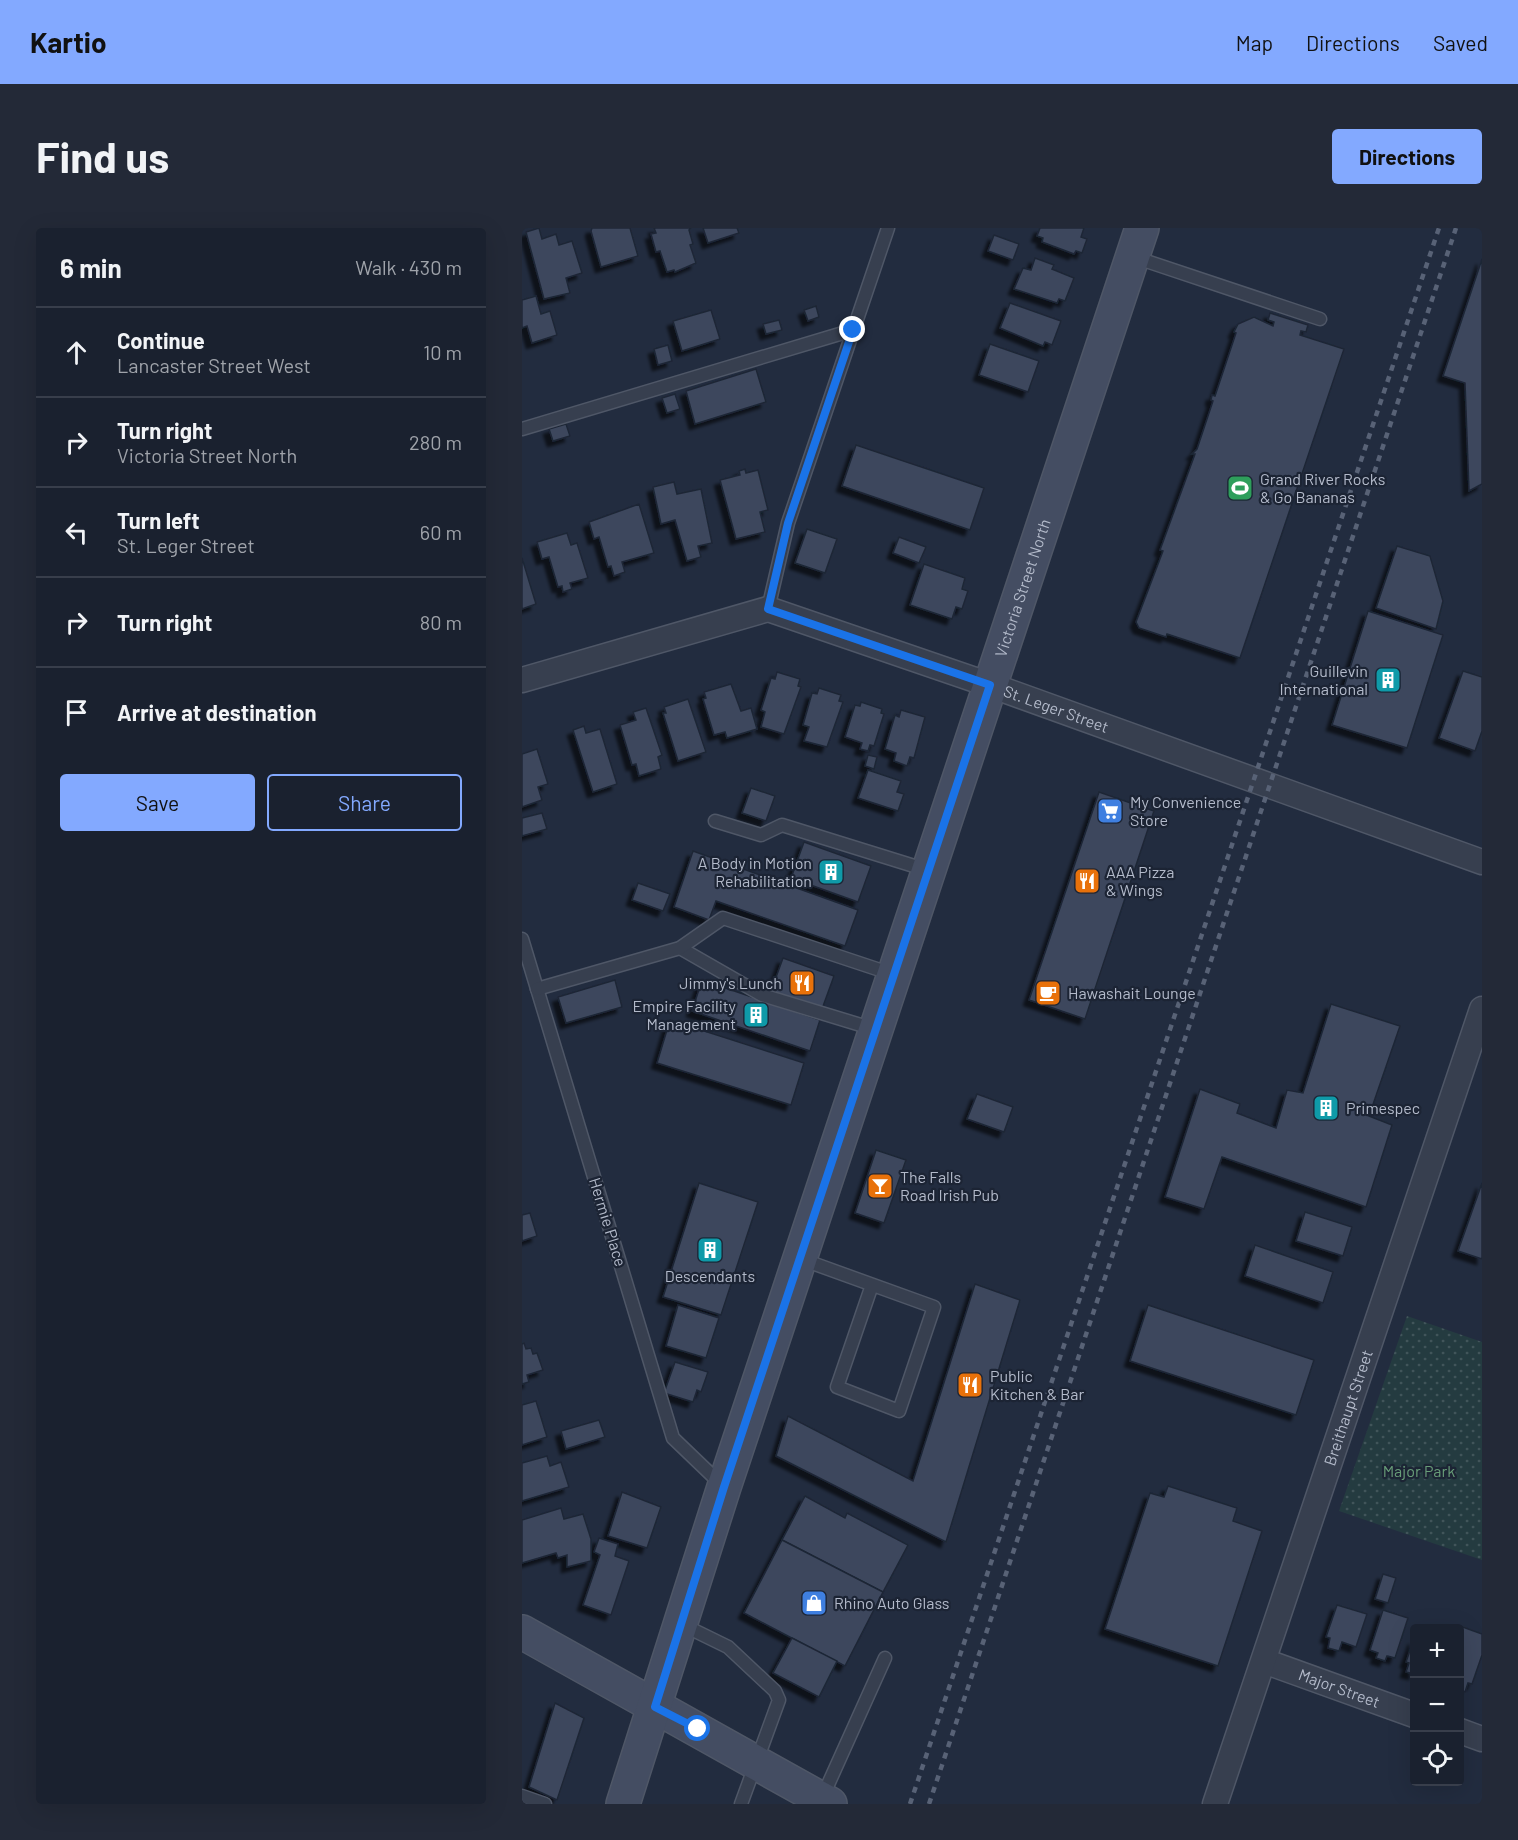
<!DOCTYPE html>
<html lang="en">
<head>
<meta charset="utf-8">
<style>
	:root { --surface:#1a212f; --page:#232937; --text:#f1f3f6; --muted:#9fa3aa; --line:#383e4b; --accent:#83a9ff }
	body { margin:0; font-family:Barlow,sans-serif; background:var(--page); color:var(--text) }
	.controls { position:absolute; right:18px; bottom:18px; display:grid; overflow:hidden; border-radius:6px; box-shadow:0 6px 24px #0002 }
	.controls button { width:54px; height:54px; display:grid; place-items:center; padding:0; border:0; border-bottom:2px solid var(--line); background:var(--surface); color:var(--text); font:30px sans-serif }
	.stop { position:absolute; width:18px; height:18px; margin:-14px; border:4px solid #1a73e8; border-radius:50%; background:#fff }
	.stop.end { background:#1a73e8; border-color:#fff; box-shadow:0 2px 6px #0008 }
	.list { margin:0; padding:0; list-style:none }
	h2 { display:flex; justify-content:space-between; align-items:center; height:78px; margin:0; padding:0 24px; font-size:26px }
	h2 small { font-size:20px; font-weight:400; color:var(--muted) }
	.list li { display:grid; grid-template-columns:39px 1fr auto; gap:18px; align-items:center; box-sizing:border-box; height:90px; padding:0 24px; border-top:2px solid var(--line) }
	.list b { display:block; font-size:22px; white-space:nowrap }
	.list p { margin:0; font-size:20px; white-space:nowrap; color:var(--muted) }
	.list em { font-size:20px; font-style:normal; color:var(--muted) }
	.actions { display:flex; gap:12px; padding:18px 24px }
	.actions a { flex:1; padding:14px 0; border:2px solid var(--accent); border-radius:6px; text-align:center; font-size:21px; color:var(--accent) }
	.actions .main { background:var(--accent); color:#111 }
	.icon { flex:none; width:33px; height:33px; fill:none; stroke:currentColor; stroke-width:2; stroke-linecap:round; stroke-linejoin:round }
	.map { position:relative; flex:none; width:960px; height:1576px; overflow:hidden; border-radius:6px }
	header { display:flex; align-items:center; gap:36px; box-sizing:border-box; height:84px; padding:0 30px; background:var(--accent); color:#111 }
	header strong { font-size:28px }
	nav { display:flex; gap:33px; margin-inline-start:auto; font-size:21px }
	.intro { display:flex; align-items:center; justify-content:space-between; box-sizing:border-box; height:144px; padding:0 36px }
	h1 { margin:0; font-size:42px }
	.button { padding:15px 27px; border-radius:6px; background:var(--accent); color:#111; font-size:21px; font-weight:700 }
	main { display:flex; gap:36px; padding:0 36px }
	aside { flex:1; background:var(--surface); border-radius:6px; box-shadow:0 6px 24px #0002 }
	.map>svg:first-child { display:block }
	.park { fill:url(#park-dots) }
	.building { fill:#3c475d; stroke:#1e2636; stroke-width:1.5; filter:url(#shadow) }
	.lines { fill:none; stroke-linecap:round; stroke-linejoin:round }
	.lane-casing { stroke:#4f5767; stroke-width:15 }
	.street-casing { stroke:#4f5767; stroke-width:27 }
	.secondary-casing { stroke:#4f5767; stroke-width:36 }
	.lane { stroke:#373f4f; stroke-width:12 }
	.street { stroke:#373f4f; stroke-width:24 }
	.secondary { stroke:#444d62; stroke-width:33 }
	.rail { stroke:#586276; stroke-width:4.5; stroke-dasharray:6 6; stroke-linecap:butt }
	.route { stroke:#1a73e8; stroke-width:8 }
	.labels { text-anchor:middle; stroke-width:4.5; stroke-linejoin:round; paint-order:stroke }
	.poi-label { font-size:16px; fill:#b3baca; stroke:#1c2434; text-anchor:start }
	.street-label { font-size:16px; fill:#b3baca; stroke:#1c2434 }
	.park-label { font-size:16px; fill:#689d78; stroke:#1c2434 }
</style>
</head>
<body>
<header>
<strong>Kartio</strong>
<nav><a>Map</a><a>Directions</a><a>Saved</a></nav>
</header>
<div class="intro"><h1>Find us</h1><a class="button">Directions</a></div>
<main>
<aside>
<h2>6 min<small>Walk · 430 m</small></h2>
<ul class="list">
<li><svg class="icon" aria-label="ahead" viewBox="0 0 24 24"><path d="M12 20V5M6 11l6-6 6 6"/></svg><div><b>Continue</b><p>Lancaster Street West</p></div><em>10 m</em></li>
<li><svg class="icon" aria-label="right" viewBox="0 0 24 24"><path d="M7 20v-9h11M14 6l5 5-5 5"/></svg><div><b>Turn right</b><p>Victoria Street North</p></div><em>280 m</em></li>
<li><svg class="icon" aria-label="left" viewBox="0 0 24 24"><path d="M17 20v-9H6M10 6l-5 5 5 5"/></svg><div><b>Turn left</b><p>St. Leger Street</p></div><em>60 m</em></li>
<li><svg class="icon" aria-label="right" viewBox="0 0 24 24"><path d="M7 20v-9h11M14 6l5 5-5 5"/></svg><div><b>Turn right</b></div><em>80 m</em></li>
<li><svg class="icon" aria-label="arrive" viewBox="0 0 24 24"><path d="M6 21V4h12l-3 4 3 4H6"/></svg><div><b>Arrive at destination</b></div></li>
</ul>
<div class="actions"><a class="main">Save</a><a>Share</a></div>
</aside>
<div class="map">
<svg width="960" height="1576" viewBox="0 0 960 1576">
	<defs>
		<pattern id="park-dots" width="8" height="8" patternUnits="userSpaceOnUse" patternTransform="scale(1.5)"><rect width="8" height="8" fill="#243b40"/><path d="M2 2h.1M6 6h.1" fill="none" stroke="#41555a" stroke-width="1.8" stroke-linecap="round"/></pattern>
		<filter id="shadow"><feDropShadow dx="-5.5" dy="5.5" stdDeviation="1.5" flood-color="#0009"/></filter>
	</defs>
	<rect width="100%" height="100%" fill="#222c3f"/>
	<polygon class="park" points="885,1088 960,1114 960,1332 817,1283"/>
	<g class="building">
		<polygon points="17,0 20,11 34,6 37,17 50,13 60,45 44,50 48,65 22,71 4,4"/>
		<polygon points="70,0 108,0 116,28 79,39 69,3"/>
		<polygon points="132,0 169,0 167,2 171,16 168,17 174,35 153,44 152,42 145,44 138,23 134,24 129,6 134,5"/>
		<polygon points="181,0 215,0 217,5 186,15"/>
		<polygon points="518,0 562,0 559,9 565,11 560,25 554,23 552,26 520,14 521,10 515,8"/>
		<polygon points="472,7 497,16 491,32 466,23"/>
		<polygon points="513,30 532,37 530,41 552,50 543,73 537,71 535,75 492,61 501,40 509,42"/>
		<polygon points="960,31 960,256 947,263 943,155 921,148"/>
		<polygon points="14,68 19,86 28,83 35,107 10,115 5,98 0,100 0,72"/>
		<polygon points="488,75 539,93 530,117 523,114 521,118 478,100"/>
		<polygon points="294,78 297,89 286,93 282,82"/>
		<polygon points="189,82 198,111 160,123 151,93"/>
		<polygon points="748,85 786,97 784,104 779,103 778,107 822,121 718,430 645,406 644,409 617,400 614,394 641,323 638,322 673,226 670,226 675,221 691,173 689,172 690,167 693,168 714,105 712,104 716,96 732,89 751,98 752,94 746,92"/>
		<polygon points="257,92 260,102 244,106 241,96"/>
		<polygon points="468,116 517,133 506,164 457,147"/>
		<polygon points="146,117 150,133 136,137 132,121"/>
		<polygon points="234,141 244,174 173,196 164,163"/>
		<polygon points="153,166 158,181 145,185 140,170"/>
		<polygon points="44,196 48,208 31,213 27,201"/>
		<polygon points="334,217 462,260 448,302 320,258"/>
		<polygon points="223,241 224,245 236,242 246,282 238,284 243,304 214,311 198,252 218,247 217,243"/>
		<polygon points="152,254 155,266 179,261 190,315 176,318 179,329 165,333 153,292 139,296 131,259"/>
		<polygon points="117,276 132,325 100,334 103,344 92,348 89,338 86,339 77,309 72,311 67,294"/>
		<polygon points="285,301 315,311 303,345 273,335"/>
		<polygon points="45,305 49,317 55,315 66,350 48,355 50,361 41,364 40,358 36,359 27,329 20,331 15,314"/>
		<polygon points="377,309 404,319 397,335 371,325"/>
		<polygon points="875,318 908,328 921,373 914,401 854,380"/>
		<polygon points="0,330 14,376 0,381"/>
		<polygon points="402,336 443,350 440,361 446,363 440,381 434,379 430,391 388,377"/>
		<polygon points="846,383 921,407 885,520 810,497"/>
		<polygon points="941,443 960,449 960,503 953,523 917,510"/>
		<polygon points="255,444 278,451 276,458 279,459 262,506 239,499 243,484 239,482 249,450 253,451"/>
		<polygon points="209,456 219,483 229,480 235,501 205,510 203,504 192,507 181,471 184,470 182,464"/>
		<polygon points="297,460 319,467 317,473 321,474 305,519 282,513 287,499 281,497 290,465 295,466"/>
		<polygon points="166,471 184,524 156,533 141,485 144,485 142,479"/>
		<polygon points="339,474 360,481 359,485 362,486 352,518 348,517 346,523 338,521 340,515 323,509 333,477 338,478"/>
		<polygon points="124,480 140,527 136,529 139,541 117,548 114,536 110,537 98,497 114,492 111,484"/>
		<polygon points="379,482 403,489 392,530 388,529 385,538 372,533 374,525 363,521 373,487 377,489"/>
		<polygon points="62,498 64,505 78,501 95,556 71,564 51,502"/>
		<polygon points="15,521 26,556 16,559 20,572 0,579 0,526"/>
		<polygon points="346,527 355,529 352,541 343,538"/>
		<polygon points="346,542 379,553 375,564 382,566 376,583 336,570"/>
		<polygon points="229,560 253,568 244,593 220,585"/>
		<polygon points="577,564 632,583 563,791 507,772"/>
		<polygon points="20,585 25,601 0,608 0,590"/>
		<polygon points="282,614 349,638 336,674 269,650"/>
		<polygon points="171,623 336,682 323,718 194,673 187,692 152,679"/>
		<polygon points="116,655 148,666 141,683 110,672"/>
		<polygon points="261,730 312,748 300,781 249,763"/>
		<polygon points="93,752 100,779 44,795 36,769"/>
		<polygon points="180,752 298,792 288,823 170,783"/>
		<polygon points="809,776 878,798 847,888 870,897 844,979 700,929 682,981 643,969 678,861 718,876 715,885 754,900 765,862 781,865"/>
		<polygon points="148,792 282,835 269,877 135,835"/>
		<polygon points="455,866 491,879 482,904 445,891"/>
		<polygon points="354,922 384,932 362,995 333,985"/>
		<polygon points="177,955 236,974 199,1087 141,1069"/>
		<polygon points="960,955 960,1031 936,1023"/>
		<polygon points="783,984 830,999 821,1028 774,1013"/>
		<polygon points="8,985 15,1008 0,1013 0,987"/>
		<polygon points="733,1017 811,1044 801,1075 723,1048"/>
		<polygon points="453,1056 498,1072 424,1314 254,1228 266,1188 391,1253"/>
		<polygon points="156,1077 197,1090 184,1130 144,1118"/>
		<polygon points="626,1077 792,1132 774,1187 608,1133"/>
		<polygon points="2,1115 4,1121 9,1120 11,1126 15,1125 21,1142 5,1147 7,1154 0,1156 0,1116"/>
		<polygon points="153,1134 186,1144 179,1164 175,1162 171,1174 142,1165"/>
		<polygon points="14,1173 25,1209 0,1217 0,1177"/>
		<polygon points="77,1192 83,1209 44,1221 39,1203"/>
		<polygon points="25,1228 28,1238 39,1234 47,1259 0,1273 0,1235"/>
		<polygon points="646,1258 715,1280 711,1293 740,1303 696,1438 583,1401 628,1265 642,1269"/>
		<polygon points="100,1264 139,1279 125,1320 86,1308"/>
		<polygon points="283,1268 323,1290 325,1285 386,1317 361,1364 260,1312"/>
		<polygon points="39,1280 42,1291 61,1286 69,1311 69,1333 45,1339 45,1327 36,1330 34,1325 0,1335 0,1292"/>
		<polygon points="77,1310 96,1316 93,1328 107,1333 89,1387 61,1377 78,1327 72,1324"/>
		<polygon points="260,1312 361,1364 323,1438 222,1385"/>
		<polygon points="861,1346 874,1350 866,1375 853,1371"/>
		<polygon points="815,1377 845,1386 834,1419 820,1414 817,1423 806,1420 808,1410 804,1409"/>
		<polygon points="861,1382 886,1390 873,1430 865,1428 863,1433 854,1430 856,1425 848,1422"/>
		<polygon points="938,1398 960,1406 960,1427 950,1456 946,1455 943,1464 938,1462"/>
		<polygon points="270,1410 315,1433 297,1469 251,1445"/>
		<polygon points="892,1411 892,1446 884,1444 887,1435 884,1434"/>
		<polygon points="33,1475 62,1490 35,1572 7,1559"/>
	</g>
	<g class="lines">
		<g class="lane-casing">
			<g id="lane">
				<polyline points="612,29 798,91"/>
				<polyline points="0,201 331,102"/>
				<polyline points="246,381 266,295 366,0"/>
				<polyline points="193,593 239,607 260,597 405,642"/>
				<polyline points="0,711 151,1210 200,1257"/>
				<polyline points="158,720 240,767 352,801"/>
				<polyline points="15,761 158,720 201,690 370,746"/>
				<polyline points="279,1031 412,1079 377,1183 315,1159 350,1057"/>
				<polyline points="161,1397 206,1419 253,1463 257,1472 219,1576"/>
				<polyline points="0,1568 23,1576"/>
				<polyline points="300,1570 363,1430"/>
			</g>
		</g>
		<g class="street-casing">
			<g id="street">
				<path id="s1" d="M0,452L246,381L468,457L960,634"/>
				<path id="s2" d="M742,1433L892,1487"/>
				<polyline points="938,1503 960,1511"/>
				<path id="s3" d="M693,1576L960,781"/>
			</g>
		</g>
		<g class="secondary-casing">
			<g id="secondary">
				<polyline points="0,1404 308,1576"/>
				<path id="s4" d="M101,1576L202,1259L620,0"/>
			</g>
		</g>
		<use href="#lane" class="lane"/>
		<use href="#street" class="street"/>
		<use href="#secondary" class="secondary"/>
		<g class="rail">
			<polyline points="388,1576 917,0"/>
			<polyline points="407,1576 934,0"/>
		</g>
	</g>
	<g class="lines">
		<polyline class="route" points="176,1501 133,1479 202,1259 468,457 246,381 266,295 331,102"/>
	</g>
	<defs>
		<g id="stadium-square" transform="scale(1.35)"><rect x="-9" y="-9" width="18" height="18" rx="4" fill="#2e9e5b" stroke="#1c2434"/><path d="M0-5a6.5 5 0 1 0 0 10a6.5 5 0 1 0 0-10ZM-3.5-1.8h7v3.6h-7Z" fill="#fff"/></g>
		<g id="building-square" transform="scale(1.35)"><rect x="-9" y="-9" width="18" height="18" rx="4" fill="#0f9aa8" stroke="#1c2434"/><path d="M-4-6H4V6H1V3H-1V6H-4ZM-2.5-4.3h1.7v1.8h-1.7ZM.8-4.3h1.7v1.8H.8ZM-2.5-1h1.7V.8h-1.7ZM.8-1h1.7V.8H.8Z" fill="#fff"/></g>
		<g id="supermarket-square" transform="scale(1.35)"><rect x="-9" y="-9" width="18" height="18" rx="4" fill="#3f7fe0" stroke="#1c2434"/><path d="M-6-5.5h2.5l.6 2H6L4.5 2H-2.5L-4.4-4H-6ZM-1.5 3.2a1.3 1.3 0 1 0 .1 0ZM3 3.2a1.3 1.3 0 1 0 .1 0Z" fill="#fff"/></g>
		<g id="restaurant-square" transform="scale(1.35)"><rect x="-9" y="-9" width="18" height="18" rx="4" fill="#e8710a" stroke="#1c2434"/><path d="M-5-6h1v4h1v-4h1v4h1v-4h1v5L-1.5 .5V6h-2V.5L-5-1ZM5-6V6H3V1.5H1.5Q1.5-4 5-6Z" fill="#fff"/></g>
		<g id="cafe-square" transform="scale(1.35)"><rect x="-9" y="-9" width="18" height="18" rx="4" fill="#e8710a" stroke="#1c2434"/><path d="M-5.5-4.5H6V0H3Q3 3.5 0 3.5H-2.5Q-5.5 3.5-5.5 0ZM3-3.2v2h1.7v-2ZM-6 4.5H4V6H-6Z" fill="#fff"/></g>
		<g id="bar-square" transform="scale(1.35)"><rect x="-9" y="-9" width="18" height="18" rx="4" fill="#e8710a" stroke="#1c2434"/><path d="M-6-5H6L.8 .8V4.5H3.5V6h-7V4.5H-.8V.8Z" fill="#fff"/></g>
		<g id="shop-square" transform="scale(1.35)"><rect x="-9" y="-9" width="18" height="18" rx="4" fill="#3f7fe0" stroke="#1c2434"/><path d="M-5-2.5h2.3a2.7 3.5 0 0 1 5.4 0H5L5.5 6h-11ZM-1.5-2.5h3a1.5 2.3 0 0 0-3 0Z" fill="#fff"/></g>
	</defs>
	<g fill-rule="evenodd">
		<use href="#stadium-square" x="718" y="260"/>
		<use href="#building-square" x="866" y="452"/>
		<use href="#supermarket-square" x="588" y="583"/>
		<use href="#building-square" x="309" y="644"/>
		<use href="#restaurant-square" x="565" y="653"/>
		<use href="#restaurant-square" x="280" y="755"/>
		<use href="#cafe-square" x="526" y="765"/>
		<use href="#building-square" x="234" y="787"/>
		<use href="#building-square" x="804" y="880"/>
		<use href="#bar-square" x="358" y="958"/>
		<use href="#building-square" x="188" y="1022"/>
		<use href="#restaurant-square" x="448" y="1157"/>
		<use href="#shop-square" x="292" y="1375"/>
	</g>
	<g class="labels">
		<g class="poi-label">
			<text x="738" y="257">Grand River Rocks<tspan x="738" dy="18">&amp; Go Bananas</tspan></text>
			<text x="846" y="449" text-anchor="end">Guillevin<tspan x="846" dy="18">International</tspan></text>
			<text x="608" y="580">My Convenience<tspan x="608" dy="18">Store</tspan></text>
			<text x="290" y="641" text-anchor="end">A Body in Motion<tspan x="290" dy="18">Rehabilitation</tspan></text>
			<text x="584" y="650">AAA Pizza<tspan x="584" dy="18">&amp; Wings</tspan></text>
			<text x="260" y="761" text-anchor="end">Jimmy's Lunch</text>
			<text x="546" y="771">Hawashait Lounge</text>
			<text x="214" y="784" text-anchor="end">Empire Facility<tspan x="214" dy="18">Management</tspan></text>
			<text x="824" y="886">Primespec</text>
			<text x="378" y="955">The Falls<tspan x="378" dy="18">Road Irish Pub</tspan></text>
			<text x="188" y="1054" text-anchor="middle">Descendants</text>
			<text x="468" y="1154">Public<tspan x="468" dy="18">Kitchen &amp; Bar</tspan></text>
			<text x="312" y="1381">Rhino Auto Glass</text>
		</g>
		<g class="street-label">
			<text dy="6" stroke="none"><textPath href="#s4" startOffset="1280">Victoria Street North</textPath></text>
			<text dy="6" stroke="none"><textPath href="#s1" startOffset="561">St. Leger Street</textPath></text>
			<text transform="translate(86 994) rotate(73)" y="6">Hermie Place</text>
			<text dy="6" stroke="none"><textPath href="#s3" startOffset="418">Breithaupt Street</textPath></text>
			<text dy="6" stroke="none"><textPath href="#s2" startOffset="80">Major Street</textPath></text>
		</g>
		<g class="park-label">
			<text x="897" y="1249">Major Park</text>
		</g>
	</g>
</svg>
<div class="controls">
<button>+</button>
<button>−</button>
<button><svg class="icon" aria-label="locate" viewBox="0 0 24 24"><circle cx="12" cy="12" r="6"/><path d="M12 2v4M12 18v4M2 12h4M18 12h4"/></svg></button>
</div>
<div class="stop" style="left:176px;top:1501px"></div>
<div class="stop end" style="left:331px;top:102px"></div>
</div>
</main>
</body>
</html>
